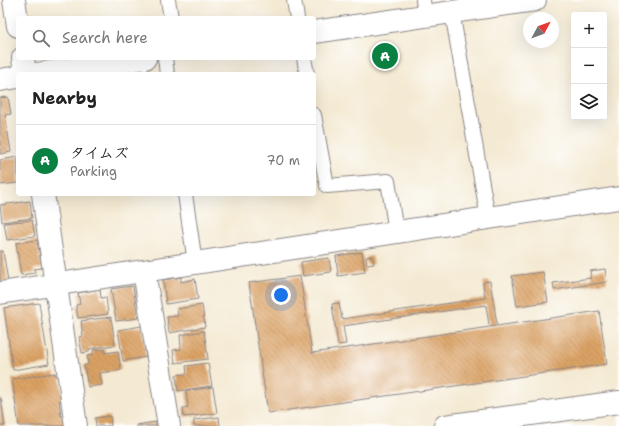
<!DOCTYPE html>
<html lang="en">
<head>
<meta charset="utf-8">
<style>
	:root { --surface:#fff; --page:#f6f6f6; --text:#222; --muted:#767676; --line:#e0e0e0; --accent:#0b8043 }
	body { margin:0; font-family:"Shantell Sans","Klee One",sans-serif; background:var(--page); color:var(--text) }
	.controls { position:absolute; right:12px; top:12px; display:grid; overflow:hidden; border-radius:4px; box-shadow:0 4px 16px #0002 }
	.controls button { width:36px; height:36px; display:grid; place-items:center; padding:0; border:0; border-bottom:1px solid var(--line); background:var(--surface); color:var(--text); font:20px sans-serif }
	.compass { position:absolute; left:523px; top:12px; width:36px; height:36px; border-radius:50%; background:var(--surface); box-shadow:0 4px 16px #0002; rotate:49deg }
	.you { position:absolute; left:281px; top:295px; width:14px; height:14px; margin:-10px; border:3px solid #fff; border-radius:50%; background:#1a73e8; box-shadow:0 0 0 6px #1a73e833 }
	.badge { display:grid; place-items:center; width:26px; height:26px; border-radius:50%; background:var(--accent); color:#fff; font-size:13px; font-weight:700 }
	.pin { position:absolute; translate:-50% -50%; border:2px solid #fff; box-shadow:0 1px 4px #0006 }
	.list { margin:0; padding:0; list-style:none }
	h2 { display:flex; justify-content:space-between; align-items:center; height:52px; margin:0; padding:0 16px; font-size:17px }
	h2 small { font-size:13px; font-weight:400; color:var(--muted) }
	.list li { display:grid; grid-template-columns:26px 1fr auto; gap:12px; align-items:center; box-sizing:border-box; height:72px; padding:0 16px; border-top:1px solid var(--line) }
	.list b { display:block; font-size:15px; white-space:nowrap }
	.list p { margin:0; font-size:13px; white-space:nowrap; color:var(--muted) }
	.list em { font-size:13px; font-style:normal; color:var(--muted) }
	.icon { flex:none; width:22px; height:22px; fill:none; stroke:currentColor; stroke-width:2; stroke-linecap:round; stroke-linejoin:round }
	.map { position:relative; flex:none; width:619px; height:426px; overflow:hidden }
	.search { position:absolute; background:var(--surface); box-shadow:0 4px 16px #0002; left:16px; top:16px; width:300px; height:44px; display:flex; align-items:center; gap:10px; box-sizing:border-box; padding:0 14px; border-radius:4px; color:var(--muted); font-size:15px }
	.panel { position:absolute; background:var(--surface); box-shadow:0 4px 16px #0002; left:16px; top:72px; width:300px; height:124px; border-radius:4px }
	.map>svg:first-child { display:block }
	.building { fill:url(#building-back-hatch) }
	.lines { fill:none; stroke-linecap:round; stroke-linejoin:round }
	.service-casing { stroke:#8b8687; stroke-width:16 }
	.minor-casing { stroke:#8b8687; stroke-width:24 }
	.service { stroke:#fff; stroke-width:14 }
	.minor { stroke:#fff; stroke-width:22 }
</style>
</head>
<body>
<div class="map">
<svg width="619" height="426" viewBox="0 0 619 426">
	<defs>
		<pattern id="building-back-hatch" width="6" height="6" patternUnits="userSpaceOnUse"><rect width="6" height="6" fill="#dca365"/><path d="M-1 5l2 2M0 0l6 6M5-1l2 2" fill="none" stroke="#b28454"/></pattern>
	</defs>
	<rect width="100%" height="100%" fill="#fff"/>
	<filter id="ink" filterUnits="userSpaceOnUse"><feTurbulence type="fractalNoise" baseFrequency=".025" numOctaves="2"/><feDisplacementMap in="SourceGraphic" scale="8" xChannelSelector="R" yChannelSelector="G"/><feConvolveMatrix kernelMatrix="1 2 1 2 8 2 1 2 1" color-interpolation-filters="sRGB"/></filter>
	<filter id="wash" filterUnits="userSpaceOnUse"><feTurbulence type="fractalNoise" baseFrequency=".012" numOctaves="4" result="noise"/><feDisplacementMap in="SourceGraphic" scale="16" xChannelSelector="R" yChannelSelector="G"/><feGaussianBlur stdDeviation="0.9" result="paint"/><feColorMatrix in="noise" values="0 0 0 0 0 0 0 0 0 0 0 0 0 0 0 0 0 1.4 0 .05"/><feComposite in="paint" operator="in"/></filter>
	<g filter="url(#wash)">
		<rect width="100%" height="100%" fill="#f4ead3"/>
		<g id="blocks">
			<g class="building">
				<polygon points="8,97 11,114 5,115 11,152 0,154 0,98"/>
				<polygon points="18,157 18,183 0,185 0,160"/>
				<polygon points="30,201 32,218 2,222 0,205"/>
				<polygon points="32,220 35,236 7,240 4,223"/>
				<polygon points="37,240 42,268 34,269 35,273 21,275 16,243"/>
				<polygon points="0,251 3,251 8,281 0,282"/>
				<polygon points="362,252 365,272 338,276 336,256"/>
				<polygon points="372,256 374,264 367,265 366,257"/>
				<polygon points="329,258 331,272 303,276 301,262"/>
				<polygon points="605,269 607,282 554,290 553,283 591,278 590,271"/>
				<polygon points="543,272 548,302 517,306 512,276"/>
				<polygon points="300,276 312,353 599,311 607,364 268,413 249,283"/>
				<polygon points="181,277 181,282 195,279 198,299 166,304 163,280"/>
				<polygon points="490,281 497,324 489,325 486,305 343,326 346,344 338,345 332,304 339,303 342,319 485,298 483,282"/>
				<polygon points="133,286 138,318 116,321 111,289"/>
				<polygon points="100,289 101,298 106,297 108,314 78,318 76,305 80,304 78,293"/>
				<polygon points="39,303 49,364 13,370 4,308"/>
				<polygon points="202,305 205,327 169,333 167,317 178,316 177,309"/>
				<polygon points="111,317 115,345 89,349 89,352 82,353 79,337 83,336 81,321"/>
				<polygon points="142,326 146,357 123,361 118,330"/>
				<polygon points="204,331 208,359 175,363 173,350 181,349 180,335"/>
				<polygon points="105,349 105,353 118,351 121,370 100,373 102,385 88,387 84,365 88,365 87,356 93,355 93,350"/>
				<polygon points="208,363 212,386 178,391 176,375 187,374 186,366"/>
				<polygon points="55,373 55,376 60,376 64,401 59,401 61,416 67,416 69,426 19,426 12,379"/>
				<polygon points="213,387 217,413 184,417 183,408 188,407 186,391"/>
				<polygon points="0,398 1,398 5,426 0,426"/>
				<polygon points="110,416 111,426 96,426 95,418"/>
				<polygon points="219,417 220,426 194,426 194,420"/>
				<polygon points="156,422 156,426 136,426 136,425"/>
			</g>
		</g>
	</g>
	<g filter="url(#ink)">
		<use href="#blocks" fill-opacity="0" stroke="#8b8687" stroke-width="1"/>
		<g class="lines">
			<g class="service-casing">
				<g id="service">
					<polyline points="168,0 171,18"/>
					<polyline points="294,0 297,18"/>
					<polyline points="423,0 425,16"/>
					<polyline points="452,12 488,218"/>
					<polyline points="165,58 167,74"/>
					<polyline points="304,58 307,74"/>
					<polyline points="314,115 327,186 388,181 396,232"/>
					<polyline points="185,194 195,263"/>
				</g>
			</g>
			<g class="minor-casing">
				<g id="minor">
					<polyline points="14,0 18,26"/>
					<polyline points="314,32 535,0"/>
					<polyline points="23,58 25,74"/>
					<polyline points="37,74 145,58"/>
					<polyline points="0,80 18,77"/>
					<polyline points="43,194 76,426"/>
					<polyline points="144,271 169,426"/>
					<polyline points="0,293 619,198"/>
					<polyline points="445,426 619,402"/>
				</g>
			</g>
			<use href="#service" class="service"/>
			<use href="#minor" class="minor"/>
		</g>
	</g>
</svg>
<div class="controls">
<button>+</button>
<button>−</button>
<button><svg class="icon" aria-label="layers" viewBox="0 0 24 24"><path d="M12 4l9 5-9 5-9-5zM3 14l9 5 9-5"/></svg></button>
</div>
<svg class="compass" viewBox="-18 -18 36 36"><path d="M0-13l5 13h-10z" fill="#e53935"/><path d="M0 13l5-13h-10z" fill="#767676"/></svg>
<div class="you"></div>
<div class="pin badge" style="left:385px;top:56px">A</div>
<div class="search"><svg class="icon" aria-label="search" viewBox="0 0 24 24"><circle cx="10" cy="10" r="6"/><path d="M15 15l6 6"/></svg>Search here</div>
<section class="panel">
<h2>Nearby<small></small></h2>
<ul class="list">
<li><span class="badge">A</span><div><b>タイムズ</b><p>Parking</p></div><em>70 m</em></li>
</ul>
</section>
</div>
</body>
</html>
